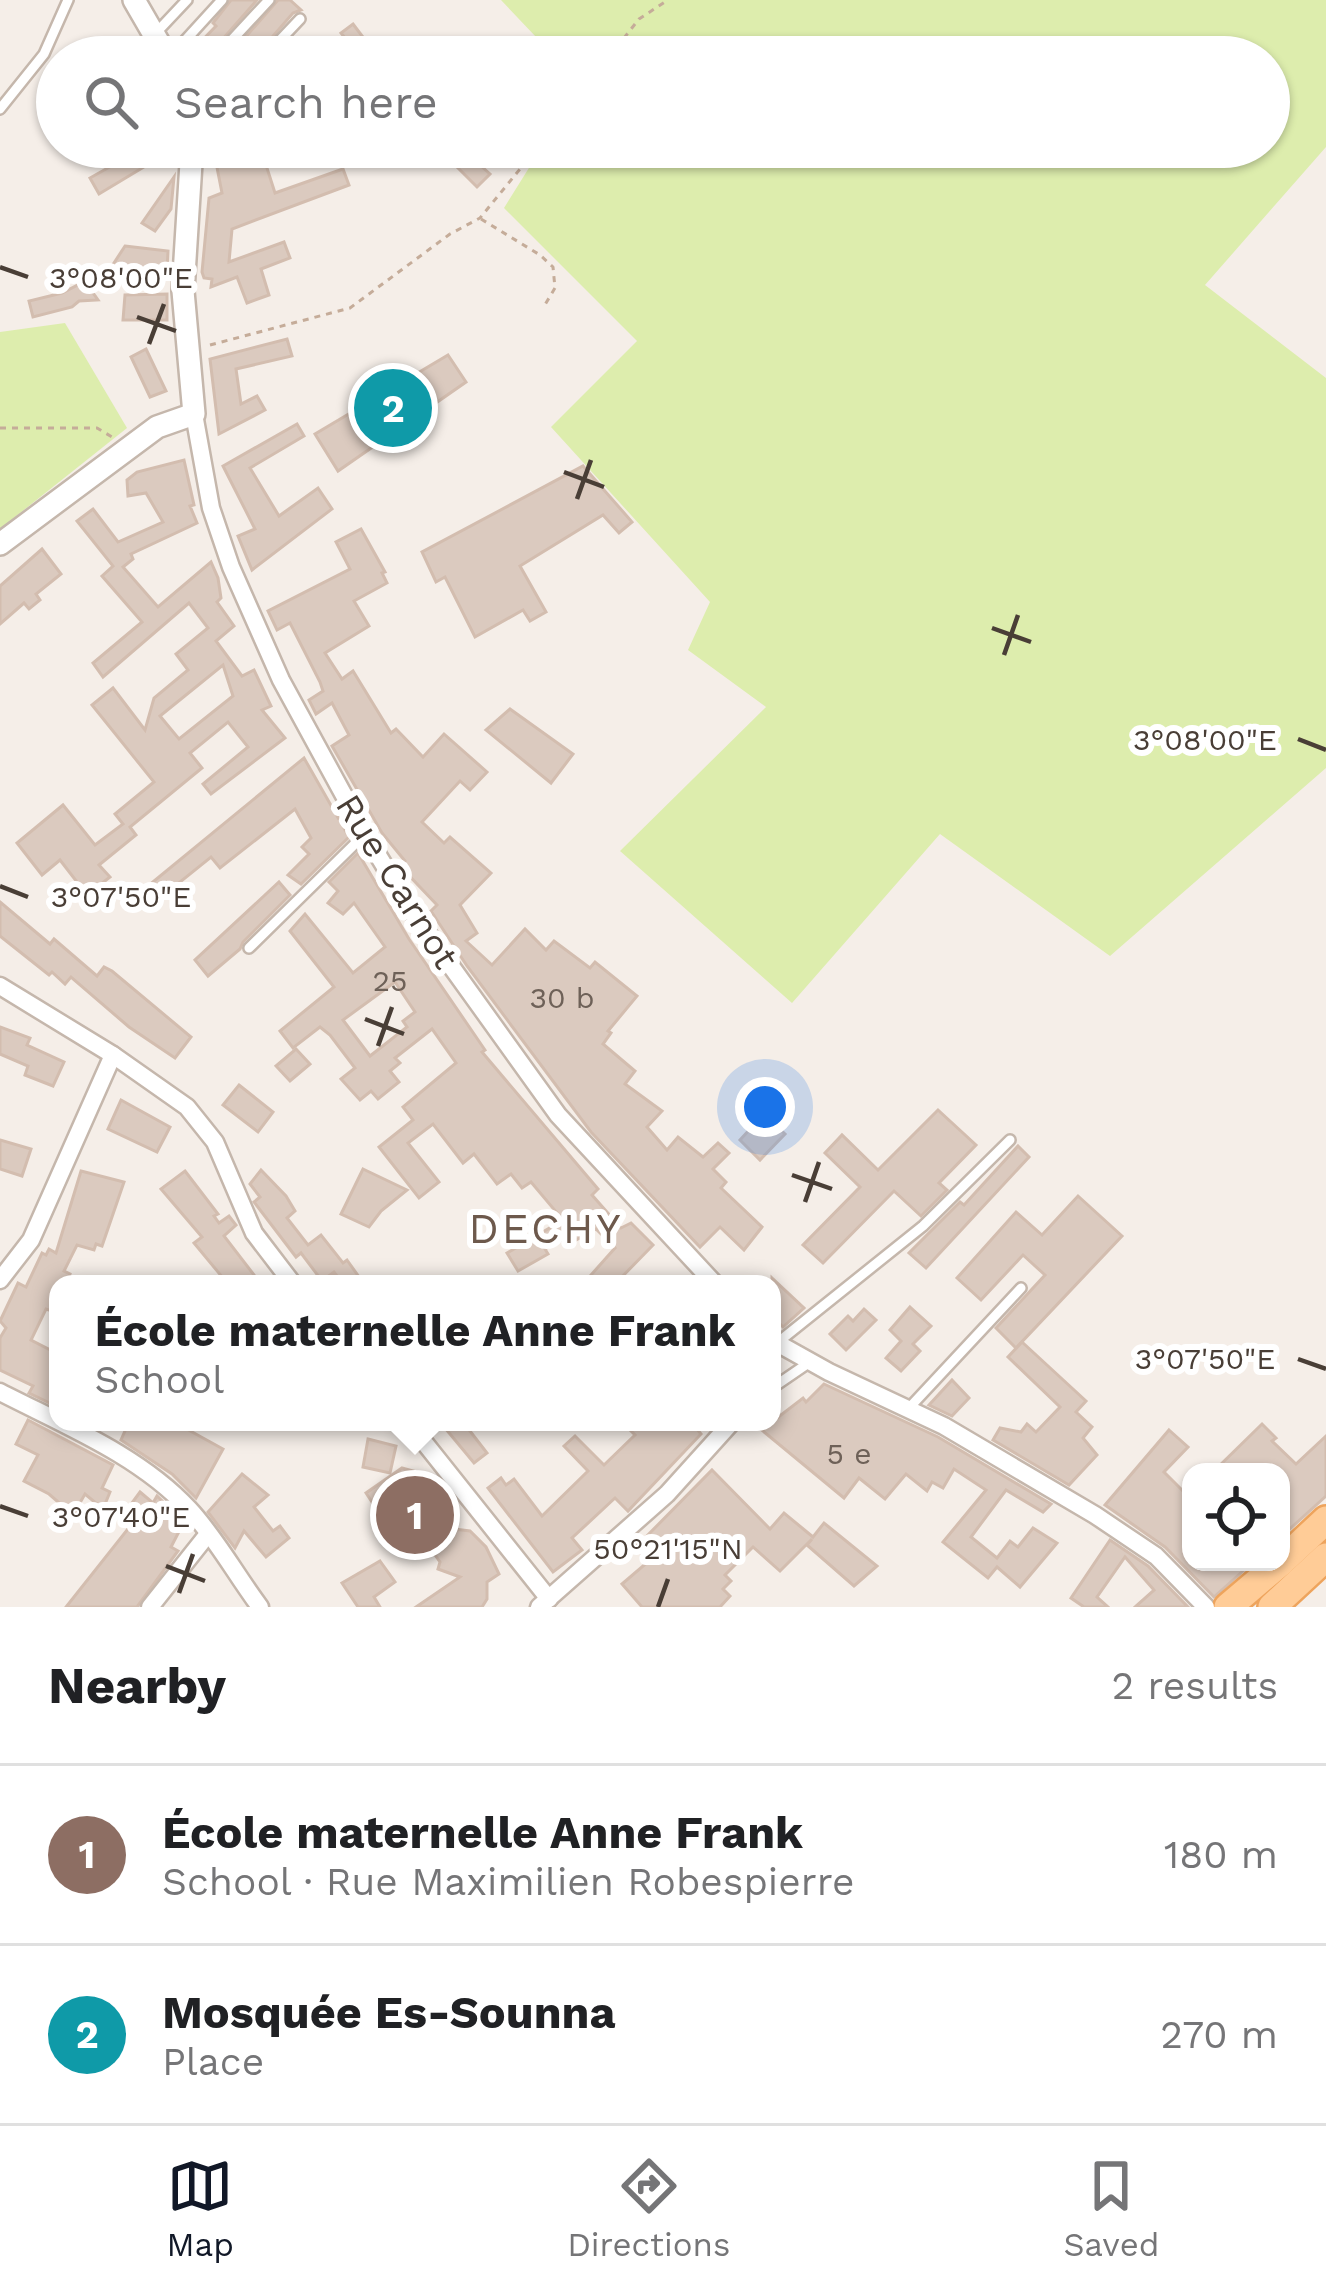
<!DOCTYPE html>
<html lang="en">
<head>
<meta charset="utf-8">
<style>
	:root { --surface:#fff; --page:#f2f2f2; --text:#202124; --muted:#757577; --line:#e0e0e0; --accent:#111827 }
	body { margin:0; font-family:"Work Sans",sans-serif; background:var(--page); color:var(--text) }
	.controls { position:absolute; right:36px; bottom:36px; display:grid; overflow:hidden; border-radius:24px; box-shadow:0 3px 9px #0004 }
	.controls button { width:108px; height:108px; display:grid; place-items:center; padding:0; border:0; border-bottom:3px solid var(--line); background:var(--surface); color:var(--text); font:60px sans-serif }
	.you { position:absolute; left:765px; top:1107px; width:42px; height:42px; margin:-30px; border:9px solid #fff; border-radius:50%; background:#1a73e8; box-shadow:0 0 0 18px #1a73e833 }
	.badge { display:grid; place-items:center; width:78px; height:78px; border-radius:50%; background:var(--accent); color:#fff; font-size:39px; font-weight:700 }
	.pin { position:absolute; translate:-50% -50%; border:6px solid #fff; box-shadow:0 3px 12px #0006 }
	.popup { position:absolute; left:49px; top:1275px; width:732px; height:156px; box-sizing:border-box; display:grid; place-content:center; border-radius:24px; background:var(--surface); filter:drop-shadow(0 3px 9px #0005); font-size:39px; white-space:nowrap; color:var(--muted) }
	.popup b { font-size:45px; color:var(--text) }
	.popup::after { content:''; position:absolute; left:50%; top:100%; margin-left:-24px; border:24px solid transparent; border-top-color:var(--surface) }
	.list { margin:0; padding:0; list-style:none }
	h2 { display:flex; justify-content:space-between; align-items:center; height:156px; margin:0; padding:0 48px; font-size:51px }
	h2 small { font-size:39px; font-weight:400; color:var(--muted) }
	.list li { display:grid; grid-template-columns:78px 1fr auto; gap:36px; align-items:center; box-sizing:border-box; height:180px; padding:0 48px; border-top:3px solid var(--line) }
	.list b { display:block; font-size:45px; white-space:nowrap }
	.list p { margin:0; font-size:39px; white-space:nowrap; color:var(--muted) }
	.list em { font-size:39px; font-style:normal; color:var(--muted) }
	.icon { flex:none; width:66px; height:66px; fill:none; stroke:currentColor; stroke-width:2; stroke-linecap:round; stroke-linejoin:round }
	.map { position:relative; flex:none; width:1326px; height:1607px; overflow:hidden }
	.search { position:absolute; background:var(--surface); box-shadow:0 3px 9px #0004; left:36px; right:36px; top:36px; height:132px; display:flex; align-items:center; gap:30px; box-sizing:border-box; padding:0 42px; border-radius:66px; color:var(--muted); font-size:45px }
	.sheet { height:516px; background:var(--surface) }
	nav { display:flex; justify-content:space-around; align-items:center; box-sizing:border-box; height:168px; border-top:3px solid var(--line); background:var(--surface); font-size:33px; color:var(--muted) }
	nav a { display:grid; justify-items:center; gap:6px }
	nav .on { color:var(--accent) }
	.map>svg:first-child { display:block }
	.green { fill:#ddedad }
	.building { fill:#dbcabf; stroke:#d3bdaf; stroke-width:3; fill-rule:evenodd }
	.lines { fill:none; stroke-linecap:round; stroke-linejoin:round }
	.service-casing { stroke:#c5b7ac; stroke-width:14 }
	.minor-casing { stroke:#c5b7ac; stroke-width:21 }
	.tertiary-casing { stroke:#c5b7ac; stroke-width:26 }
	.primary-casing { stroke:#eea45d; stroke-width:32 }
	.path { stroke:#c5ac99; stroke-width:3; stroke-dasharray:6 6; stroke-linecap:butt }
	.service { stroke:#fff; stroke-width:9 }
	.minor { stroke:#fff; stroke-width:16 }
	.tertiary { stroke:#fff; stroke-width:21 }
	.primary { stroke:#ffcc97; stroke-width:27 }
	.ticks { fill:none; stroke:#493e36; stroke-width:4.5 }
	.labels { text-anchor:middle; stroke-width:12; stroke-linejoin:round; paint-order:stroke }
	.number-label { font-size:30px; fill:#6e6158 }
	.street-label { font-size:36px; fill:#493e36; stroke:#fff }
	.quarter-label { font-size:42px; letter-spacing:3px; fill:#6d594c; stroke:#fff }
	.ticks-label { font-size:30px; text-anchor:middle; fill:#493e36; stroke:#fff; stroke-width:12; stroke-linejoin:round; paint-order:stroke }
</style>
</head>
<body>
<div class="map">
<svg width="1326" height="1607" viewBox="0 0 1326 1607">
	<rect width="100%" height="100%" fill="#f5eee8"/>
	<g class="green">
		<polygon points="501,0 1326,0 1326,147 1205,285 1326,378 1326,768 1110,956 940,834 792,1003 620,851 766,707 688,650 710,602 551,427 637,341 504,208 542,147 1269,147 1269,57 555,57"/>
		<polygon points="65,323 127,428 0,529 0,332"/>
	</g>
	<g class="building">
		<polygon points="231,0 257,0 207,57 186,57 216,26 213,23"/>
		<polygon points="278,0 290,0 301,10 293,13 255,57 228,57"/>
		<polygon points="353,24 378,57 360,57 341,33"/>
		<polygon points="145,147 177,147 99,194 90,178"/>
		<polygon points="213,147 274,147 279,160 266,165 275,193 343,169 349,185 232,229 229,262 284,242 290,258 261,269 269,295 247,303 237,277 211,287 212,279 204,278 202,272 209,198 222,193"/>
		<polygon points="467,147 499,147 480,165 490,174 477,187 453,163"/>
		<polygon points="174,177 171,209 155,231 142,223"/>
		<polygon points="125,246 168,251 167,273 112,266"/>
		<polygon points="103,272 106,276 91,290 98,300 79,301 72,307 33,317 29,301 62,293"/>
		<polygon points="167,294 167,320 123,320 125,295"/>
		<polygon points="287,339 292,356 236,369 241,404 257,396 265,410 219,434 210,359"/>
		<polygon points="146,349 166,391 150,397 131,357"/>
		<polygon points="448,355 466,382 338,471 315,434"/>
		<polygon points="297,424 304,436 250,468 279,516 318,488 332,509 252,570 238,536 255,529 223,466"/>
		<path d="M184,460L194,505L190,506L197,523L131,554L133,559L123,567L158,607L211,562L218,578L221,598L217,602L234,626L216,641L242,676L254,670L271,706L262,710L285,738L211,794L203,784L248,747L228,722L190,753L202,768L130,827L136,835L99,865L110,877L87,895L60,860L42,875L17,843L63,805L95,845L123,824L115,814L154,782L92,705L113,688L145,730L154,698L188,670L176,654L208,628L189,603L103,677L93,663L142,622L102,576L113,566L77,521L93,509L118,542L163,522L146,493L128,496L127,480L137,472ZM223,665L233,696L179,739L160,716Z"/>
		<polygon points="583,466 632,522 619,533 603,515 520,566 546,612 530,621 523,610 475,637 445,577 436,582 422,552"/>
		<polygon points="361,529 385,572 382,573 387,583 354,601 369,626 325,653 342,679 353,671 391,733 396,729 423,757 444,734 487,772 470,790 460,781 422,822 444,843 450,837 491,873 460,905 477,933 466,941 492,965 525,929 546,950 554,941 590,968 595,962 637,996 608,1031 611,1033 603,1044 635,1071 625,1084 662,1111 647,1127 667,1150 678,1137 703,1157 718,1143 729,1153 713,1169 726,1182 721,1188 762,1227 744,1250 720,1227 700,1247 591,1132 467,966 431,911 437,905 400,866 405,861 382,833 332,746 349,735 332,703 316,714 309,700 323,691 320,682 290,623 277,630 268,611 350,569 336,542"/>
		<polygon points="42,549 61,574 36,594 40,600 29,609 24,603 0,624 0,586"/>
		<polygon points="510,709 573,754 551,783 486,730"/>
		<polygon points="304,758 349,837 301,884 288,875 309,854 302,847 311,838 295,809 220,868 211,857 159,899 148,886"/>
		<path d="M358,853L409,939L485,1050L482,1052L598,1189L592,1195L621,1228L631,1223L653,1245L615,1284H583L615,1248L596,1229L576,1240L572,1234L545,1249L548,1254L518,1271L507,1253L563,1220L531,1182L522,1188L511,1174L497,1184L474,1154L463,1163L433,1124L408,1143L439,1182L419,1198L379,1147L413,1120L403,1107L456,1063L432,1029L395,1058L400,1063L390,1071L399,1082L378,1099L371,1091L360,1100L341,1079L355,1068L330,1035L320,1027L293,1048L280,1031L334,987L290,931L305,914L353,973L385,947L354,903L343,914L328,903L338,891L329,882ZM395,982L415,1012L403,1021L407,1027L370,1056L343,1020Z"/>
		<polygon points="279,882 290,895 243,942 240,949 208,976 195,960"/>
		<polygon points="0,902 50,944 54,939 97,976 104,967 112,971 191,1037 175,1058 129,1027 71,977 65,984 52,972 49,975 0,936"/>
		<polygon points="0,1027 30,1038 27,1045 64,1062 53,1086 25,1075 28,1066 0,1054"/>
		<polygon points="296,1049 310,1064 290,1081 276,1066"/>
		<polygon points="239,1085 273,1112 258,1132 223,1105"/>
		<polygon points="121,1100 170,1127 157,1152 108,1129"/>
		<polygon points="938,1110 976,1145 939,1183 947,1190 921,1216 894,1191 823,1263 803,1245 860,1187 825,1153 842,1135 878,1170"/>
		<polygon points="764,1114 785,1134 760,1160 740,1140"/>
		<polygon points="0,1140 31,1149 22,1176 0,1169"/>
		<polygon points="1018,1146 1029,1157 926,1268 909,1253 960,1202 964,1205"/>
		<polygon points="363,1169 407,1190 381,1211 369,1227 341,1214"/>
		<polygon points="261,1170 286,1196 295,1211 287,1218 308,1245 321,1235 343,1263 347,1260 364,1284 343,1284 334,1272 322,1281 301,1253 296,1257 254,1202 260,1197 250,1184"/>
		<polygon points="81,1171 124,1182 102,1246 96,1244 94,1250 77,1245 64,1271 70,1274 66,1284 58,1284 58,1300 52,1311 46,1309 31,1340 58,1354 58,1407 29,1393 33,1386 0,1370 0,1338 6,1328 0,1321 18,1283 26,1287 42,1253 46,1255 49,1249 56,1253"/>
		<polygon points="185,1171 218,1214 214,1216 219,1223 229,1216 236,1225 224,1236 261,1284 228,1284 194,1243 202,1237 161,1189"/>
		<polygon points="1078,1196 1122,1236 1016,1348 996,1328 1045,1275 1023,1255 981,1300 957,1278 1016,1212 1042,1235"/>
		<polygon points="772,1278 804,1308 783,1327 772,1316"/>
		<polygon points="910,1307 931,1326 913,1344 920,1351 901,1371 886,1358 901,1341 890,1330"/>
		<polygon points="864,1309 876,1320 846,1350 830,1334 848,1316 853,1321"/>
		<polygon points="1022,1342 1086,1401 1076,1412 1092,1427 1083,1438 1097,1455 1069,1485 993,1440 1000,1428 1021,1432 1027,1424 1036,1432 1060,1407 1008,1357"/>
		<polygon points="952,1380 969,1398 952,1416 929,1405"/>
		<polygon points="824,1384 938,1437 1051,1504 1043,1512 1006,1490 971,1537 997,1558 1010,1541 1018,1547 1033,1528 1057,1543 1020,1587 997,1567 988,1578 943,1542 986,1490 954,1469 943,1488 932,1482 927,1491 906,1474 885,1499 859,1478 844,1498 752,1422 772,1422 803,1398 806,1402"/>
		<polygon points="28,1420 113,1465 102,1488 110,1492 103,1509 85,1494 73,1515 49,1494 24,1481 38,1455 16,1444"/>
		<polygon points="129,1422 174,1422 223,1449 196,1498 172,1474 121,1440"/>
		<polygon points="440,1422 463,1422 487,1453 474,1463"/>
		<polygon points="622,1422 691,1422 701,1434 628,1511 615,1498 572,1538 582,1550 553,1572 488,1488 501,1478 506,1485 514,1479 542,1516 588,1471 564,1446 575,1436 604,1465 635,1435"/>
		<polygon points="1262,1424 1276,1438 1272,1441 1296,1464 1326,1436 1326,1496 1281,1537 1281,1472 1213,1472"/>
		<polygon points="1169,1430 1188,1447 1164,1472 1191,1499 1191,1562 1253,1562 1214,1597 1165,1547 1105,1505"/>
		<polygon points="368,1439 396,1446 390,1473 363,1467"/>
		<polygon points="402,1468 417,1472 454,1529 470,1531 486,1547 499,1574 487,1582 487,1599 482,1607 416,1607 460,1577 438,1569 440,1562 425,1541 406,1554 366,1493"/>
		<polygon points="712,1470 770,1529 784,1513 813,1537 824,1523 877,1566 854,1586 807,1545 812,1539 780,1571 753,1547 725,1575 731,1581 723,1589 730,1596 720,1607 642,1607 622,1584 649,1561 635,1548"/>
		<polygon points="242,1474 268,1495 254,1507 273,1531 280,1526 289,1538 266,1557 244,1531 235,1548 208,1512"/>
		<polygon points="140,1492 153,1503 157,1496 184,1522 171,1547 178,1551 137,1607 66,1607 139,1515 129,1507"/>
		<polygon points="1110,1540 1148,1566 1188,1607 1135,1607 1154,1590 1125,1557 1097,1597 1108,1607 1084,1607 1071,1598"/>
		<polygon points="380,1561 395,1582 374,1597 380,1607 358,1607 342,1583"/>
	</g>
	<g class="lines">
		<g class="service-casing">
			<g id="service">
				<polyline points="154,35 187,0"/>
				<polyline points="170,57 222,0"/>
				<polyline points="216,57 269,0"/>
				<polyline points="264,57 300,19"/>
				<polyline points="0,109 44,54 68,0"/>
				<polyline points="249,948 365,834"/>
				<polyline points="777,1343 923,1226 1010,1140"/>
				<polyline points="772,1388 810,1362"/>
				<polyline points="909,1408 1021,1288"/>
			</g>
		</g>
		<g class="minor-casing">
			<g id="minor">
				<polyline points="194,414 211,508 231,567 281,680 365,834 415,916 558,1115 715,1284"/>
				<polyline points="0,986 113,1055 187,1107 215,1142 254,1233 293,1284"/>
				<polyline points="0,1280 31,1240 113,1055"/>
				<polyline points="777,1343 829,1372 944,1426 1095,1515 1156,1556 1206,1607"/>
				<path d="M0,1392C64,1425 139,1455 189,1509C216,1538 236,1575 260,1607"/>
				<polyline points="408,1422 549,1599"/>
				<polyline points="150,1607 208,1534"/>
				<polyline points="539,1607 667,1494 732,1422"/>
			</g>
		</g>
		<g class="tertiary-casing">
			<g id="tertiary">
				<polyline points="134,0 167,57"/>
				<polyline points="0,544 157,427 194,414 183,291 192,147"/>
			</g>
		</g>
		<g class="primary-casing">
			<g id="primary">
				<polyline points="1281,1562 1326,1520"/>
				<polyline points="1228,1607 1281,1562"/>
				<polyline points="1272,1607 1326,1557"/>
			</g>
		</g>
		<g class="path">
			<polyline points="609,57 639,19 668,0"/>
			<polyline points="481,219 540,255 553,267 555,288 543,308"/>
			<polyline points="210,345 350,308 450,234 480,218 538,147"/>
			<polyline points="0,428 97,428 112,437"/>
		</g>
		<use href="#service" class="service"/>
		<use href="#minor" class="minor"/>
		<use href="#tertiary" class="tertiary"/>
		<use href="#primary" class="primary"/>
	</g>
	<path class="ticks" d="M0,267L28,277M137,317L176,331M149,344L164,304M564,472L604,487M577,499L591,460M992,628L1031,642M1004,655L1018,615M1298,739L1326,750M0,886L28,897M365,1019L404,1034M378,1046L392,1007M792,1175L832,1189M805,1202L819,1162M1298,1359L1326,1369M0,1506L28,1516M166,1566L205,1581M179,1593L193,1554M658,1607L668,1579"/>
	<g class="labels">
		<g class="number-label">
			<text x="390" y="991">25</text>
			<text x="562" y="1008">30 b</text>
			<text x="849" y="1464">5 e</text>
		</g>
		<g class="street-label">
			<text transform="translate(398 881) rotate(58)" y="13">Rue Carnot</text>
		</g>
		<g class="quarter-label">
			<text x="546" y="1243">DECHY</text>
		</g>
	</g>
	<g class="ticks-label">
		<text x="121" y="288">3°08'00"E</text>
		<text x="1205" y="750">3°08'00"E</text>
		<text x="121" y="907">3°07'50"E</text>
		<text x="1205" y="1369">3°07'50"E</text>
		<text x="121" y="1527">3°07'40"E</text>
		<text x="668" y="1559">50°21'15"N</text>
	</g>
</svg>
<div class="controls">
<button><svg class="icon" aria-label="locate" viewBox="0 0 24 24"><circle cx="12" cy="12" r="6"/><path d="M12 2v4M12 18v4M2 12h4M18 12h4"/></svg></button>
</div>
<div class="you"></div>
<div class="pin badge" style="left:415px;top:1515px;background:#8d6e63">1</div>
<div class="popup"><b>École maternelle Anne Frank</b>School</div>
<div class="pin badge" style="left:393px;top:408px;background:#0f9aa8">2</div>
<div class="search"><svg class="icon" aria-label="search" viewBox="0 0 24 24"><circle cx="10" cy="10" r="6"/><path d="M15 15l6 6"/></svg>Search here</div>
</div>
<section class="sheet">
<h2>Nearby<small>2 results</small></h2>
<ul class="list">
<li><span class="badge" style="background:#8d6e63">1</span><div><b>École maternelle Anne Frank</b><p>School · Rue Maximilien Robespierre</p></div><em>180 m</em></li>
<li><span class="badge" style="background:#0f9aa8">2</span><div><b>Mosquée Es-Sounna</b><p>Place</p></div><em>270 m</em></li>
</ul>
</section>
<nav>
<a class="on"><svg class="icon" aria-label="map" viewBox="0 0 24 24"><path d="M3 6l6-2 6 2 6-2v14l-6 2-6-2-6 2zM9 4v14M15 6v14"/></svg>Map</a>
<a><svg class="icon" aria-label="directions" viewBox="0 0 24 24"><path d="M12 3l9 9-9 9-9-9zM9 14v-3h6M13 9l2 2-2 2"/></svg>Directions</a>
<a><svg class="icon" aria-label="saved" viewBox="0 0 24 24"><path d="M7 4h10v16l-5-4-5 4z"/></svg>Saved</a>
</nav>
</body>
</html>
